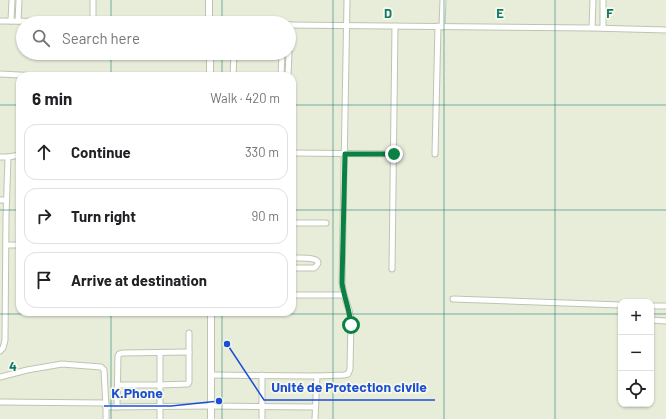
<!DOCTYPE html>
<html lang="en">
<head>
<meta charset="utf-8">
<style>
	:root { --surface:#fff; --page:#f2f2f2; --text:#202124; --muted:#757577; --line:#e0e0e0 }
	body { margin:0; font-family:Barlow,sans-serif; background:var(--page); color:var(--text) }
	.controls { position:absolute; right:12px; bottom:12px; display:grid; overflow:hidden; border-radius:8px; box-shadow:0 1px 3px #0004 }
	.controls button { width:36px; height:36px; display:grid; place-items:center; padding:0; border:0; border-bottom:1px solid var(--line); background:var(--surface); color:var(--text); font:20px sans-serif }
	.stop { position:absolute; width:12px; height:12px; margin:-9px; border:3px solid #0b8043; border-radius:50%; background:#fff }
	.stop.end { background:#0b8043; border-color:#fff; box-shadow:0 1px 4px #0008 }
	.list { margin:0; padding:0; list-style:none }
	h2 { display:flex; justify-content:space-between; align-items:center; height:52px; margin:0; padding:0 16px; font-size:17px }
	h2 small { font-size:13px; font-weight:400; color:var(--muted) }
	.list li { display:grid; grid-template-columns:26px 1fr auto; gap:12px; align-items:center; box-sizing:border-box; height:56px; margin:0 8px 8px; padding:0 8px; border:1px solid var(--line); border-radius:12px }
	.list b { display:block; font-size:15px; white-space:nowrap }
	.list em { font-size:13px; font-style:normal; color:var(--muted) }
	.icon { flex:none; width:22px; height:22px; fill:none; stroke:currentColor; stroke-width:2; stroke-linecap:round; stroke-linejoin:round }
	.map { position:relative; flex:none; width:666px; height:419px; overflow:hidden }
	.search { position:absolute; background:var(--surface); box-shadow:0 1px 3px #0004; left:16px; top:16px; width:280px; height:44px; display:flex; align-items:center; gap:10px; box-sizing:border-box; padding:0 14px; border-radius:22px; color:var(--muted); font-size:15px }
	.panel { position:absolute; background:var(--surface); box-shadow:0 1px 3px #0004; left:16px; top:72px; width:280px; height:244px; border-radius:12px }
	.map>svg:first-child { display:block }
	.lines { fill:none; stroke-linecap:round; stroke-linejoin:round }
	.minor-casing { stroke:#bfc4b1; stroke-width:7 }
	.major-casing { stroke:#bfc4b1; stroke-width:8 }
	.minor { stroke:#fff; stroke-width:5 }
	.major { stroke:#fff; stroke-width:6 }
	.route { stroke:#0b8043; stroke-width:5 }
	.grid { fill:none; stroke:#0f766e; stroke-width:1; stroke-opacity:0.55 }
	.grid-label { font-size:13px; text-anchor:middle; font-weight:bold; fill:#0f766e; stroke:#f6fae7; stroke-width:3.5; stroke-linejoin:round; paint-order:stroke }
	.leader { fill:none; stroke:#1d4ed8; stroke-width:1.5 }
	.callout-dot { fill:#1d4ed8; stroke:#f6fae7; stroke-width:1.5 }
	.callout-label { font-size:14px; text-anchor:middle; font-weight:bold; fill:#1d4ed8; stroke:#f6fae7; stroke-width:3.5; stroke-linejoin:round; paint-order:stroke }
</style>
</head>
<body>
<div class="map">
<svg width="666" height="419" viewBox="0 0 666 419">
	<rect width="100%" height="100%" fill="#e8edda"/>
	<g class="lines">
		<g class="minor-casing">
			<g id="minor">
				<polyline points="0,21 211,23"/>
				<polyline points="11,21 12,0"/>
				<polyline points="18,21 19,0"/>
				<polyline points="93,22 93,0"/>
				<polyline points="289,25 592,28 666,30"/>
				<polyline points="442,27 443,0"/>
				<polyline points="592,28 593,0"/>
				<polyline points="603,28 603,0"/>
				<polyline points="289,42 290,25"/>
				<polyline points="0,74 40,76"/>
				<polyline points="233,76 234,53"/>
				<polyline points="281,76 282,53"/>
				<polyline points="288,76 289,53"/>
				<polyline points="292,153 394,154"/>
				<polyline points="435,154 438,26"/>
				<polyline points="0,157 8,157 20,155"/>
				<polyline points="0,200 6,200"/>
				<polyline points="292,223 326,223"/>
				<polyline points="6,245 20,245"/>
				<path d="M292,258C297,258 329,256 314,268H292"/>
				<polyline points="392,269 395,26"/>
				<polyline points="292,295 344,295"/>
				<polyline points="453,299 621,305"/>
				<polyline points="651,306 666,306"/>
				<polyline points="651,320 666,321"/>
				<polyline points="0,351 3,348 5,340 6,217 8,157"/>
				<polyline points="160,353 160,419"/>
				<polyline points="211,375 317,376"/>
				<polyline points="262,375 262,419"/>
				<polyline points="0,377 27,370 62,364 101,367 104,370 106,407"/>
				<polyline points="118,385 160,385 188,384 189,382 189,333"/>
				<polyline points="0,402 106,403"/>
				<polyline points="117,407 118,356 119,354 122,353 189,352"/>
				<polyline points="106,419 106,407 211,406 315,407"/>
				<polyline points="315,419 317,376 344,375 348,374 350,369 351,320 349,310 344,295 342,283 347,0"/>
			</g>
		</g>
		<g class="major-casing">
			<g id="major">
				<polyline points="209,0 209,23"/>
				<polyline points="210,53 210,76"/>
				<polyline points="211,419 211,312"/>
			</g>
		</g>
		<use href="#minor" class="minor"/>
		<use href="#major" class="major"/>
	</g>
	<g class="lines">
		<path class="route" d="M351,325C350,310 344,298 342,283L345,154H394"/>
	</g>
	<path class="grid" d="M111,0V23M222,0V23M333,0V419M444,0V419M555,0V419M111,53V76M222,53V76M0,105H20M292,105H666M0,210H20M292,210H666M111,312V419M222,312V419M0,314H621M651,314H666"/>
	<g class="grid-label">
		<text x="388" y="18">D</text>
		<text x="500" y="18">E</text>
		<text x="610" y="18">F</text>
		<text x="13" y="371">4</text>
	</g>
	<path class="leader" d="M227 344L264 400H435M219 401L171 406H104"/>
	<g class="callout-dot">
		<circle cx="227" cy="344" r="4"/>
		<circle cx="219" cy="401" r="4"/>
	</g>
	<g class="callout-label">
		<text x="349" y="392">Unité de Protection civile</text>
		<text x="137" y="398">K.Phone</text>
	</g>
</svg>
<div class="controls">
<button>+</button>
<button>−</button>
<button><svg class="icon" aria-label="locate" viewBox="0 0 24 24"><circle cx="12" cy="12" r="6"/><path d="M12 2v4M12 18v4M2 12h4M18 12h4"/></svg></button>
</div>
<div class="stop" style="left:351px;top:325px"></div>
<div class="stop end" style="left:394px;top:154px"></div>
<div class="search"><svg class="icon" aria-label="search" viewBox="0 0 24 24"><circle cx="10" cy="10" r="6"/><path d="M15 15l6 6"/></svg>Search here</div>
<section class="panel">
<h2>6 min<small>Walk · 420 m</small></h2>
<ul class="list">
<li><svg class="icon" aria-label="ahead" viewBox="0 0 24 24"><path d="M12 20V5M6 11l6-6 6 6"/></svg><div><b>Continue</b></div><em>330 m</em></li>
<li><svg class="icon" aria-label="right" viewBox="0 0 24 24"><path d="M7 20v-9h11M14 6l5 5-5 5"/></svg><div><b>Turn right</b></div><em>90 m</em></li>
<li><svg class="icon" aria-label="arrive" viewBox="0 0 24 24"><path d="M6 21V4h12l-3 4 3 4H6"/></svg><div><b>Arrive at destination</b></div></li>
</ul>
</section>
</div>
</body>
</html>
